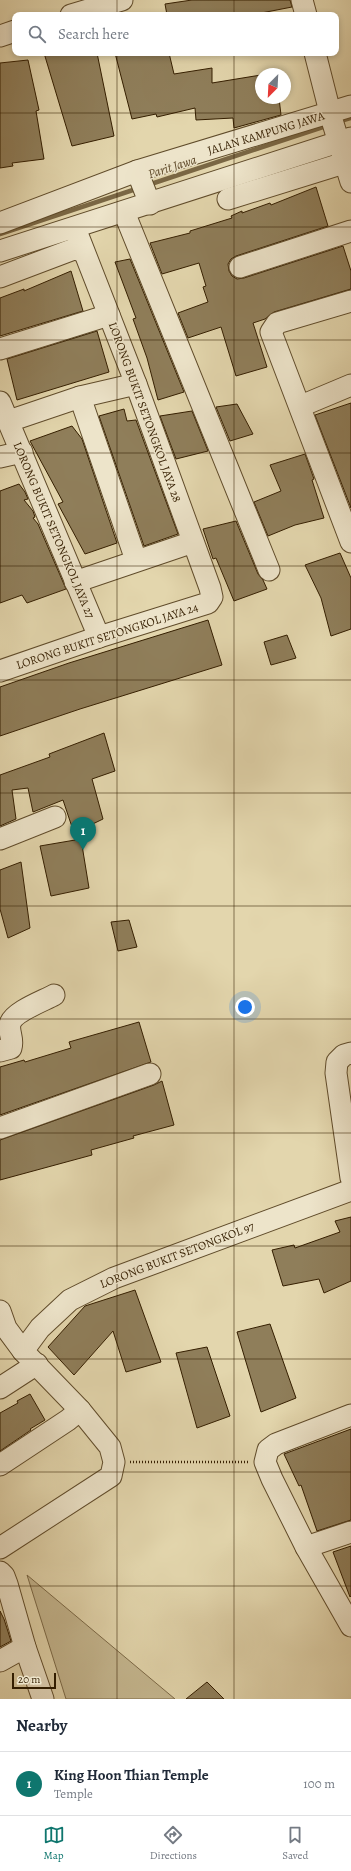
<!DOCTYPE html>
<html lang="en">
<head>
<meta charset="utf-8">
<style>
	:root { --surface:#fff; --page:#f2f2f3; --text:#1f2937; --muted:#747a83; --line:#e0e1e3; --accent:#0f766e }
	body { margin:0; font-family:Alegreya,serif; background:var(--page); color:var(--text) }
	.compass { position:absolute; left:255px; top:68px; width:36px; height:36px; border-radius:50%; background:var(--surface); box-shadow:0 2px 6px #0003; rotate:204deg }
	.scale { position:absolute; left:12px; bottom:10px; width:44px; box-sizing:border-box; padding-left:4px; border:2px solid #341e00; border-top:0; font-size:11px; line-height:14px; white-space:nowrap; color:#341e00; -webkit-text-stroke:3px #ede4ca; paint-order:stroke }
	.you { position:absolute; left:245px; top:1007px; width:14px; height:14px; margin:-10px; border:3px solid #fff; border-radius:50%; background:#1a73e8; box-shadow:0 0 0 6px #1a73e833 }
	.badge { display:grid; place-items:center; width:26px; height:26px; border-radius:50%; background:var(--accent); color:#fff; font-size:13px; font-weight:700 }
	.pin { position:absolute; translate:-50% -33px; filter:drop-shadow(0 1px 2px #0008) }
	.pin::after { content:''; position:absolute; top:21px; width:14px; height:12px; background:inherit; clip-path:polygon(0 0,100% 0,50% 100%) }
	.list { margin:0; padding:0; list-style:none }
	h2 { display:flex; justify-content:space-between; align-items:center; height:52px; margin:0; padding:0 16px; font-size:17px }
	h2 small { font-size:13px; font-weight:400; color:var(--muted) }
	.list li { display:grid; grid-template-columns:26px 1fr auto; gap:12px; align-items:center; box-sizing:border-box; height:64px; padding:0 16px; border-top:1px solid var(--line) }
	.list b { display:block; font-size:15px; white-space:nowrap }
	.list p { margin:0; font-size:13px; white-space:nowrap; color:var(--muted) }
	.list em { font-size:13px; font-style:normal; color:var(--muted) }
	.icon { flex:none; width:22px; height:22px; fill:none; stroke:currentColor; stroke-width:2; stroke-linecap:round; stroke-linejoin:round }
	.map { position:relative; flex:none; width:351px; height:1699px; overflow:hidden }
	.search { position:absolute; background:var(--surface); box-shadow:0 2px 6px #0003; left:12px; right:12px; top:12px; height:44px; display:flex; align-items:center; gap:10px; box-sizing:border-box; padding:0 14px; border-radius:8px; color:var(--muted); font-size:15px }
	.sheet { height:116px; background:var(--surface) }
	nav { display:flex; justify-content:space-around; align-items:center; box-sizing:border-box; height:56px; border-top:1px solid var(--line); background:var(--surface); font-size:11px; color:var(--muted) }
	nav a { display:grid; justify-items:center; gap:2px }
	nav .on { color:var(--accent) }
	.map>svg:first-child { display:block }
	.green { fill:#c5b790; stroke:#7c6a48 }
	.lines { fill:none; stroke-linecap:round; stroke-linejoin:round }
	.stream { stroke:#7a6744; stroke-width:4.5 }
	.building { fill:#8f7e5a; stroke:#341e00 }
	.minor-casing { stroke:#604c2b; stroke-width:23 }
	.path { stroke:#341e00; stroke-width:2.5; stroke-dasharray:1 2; stroke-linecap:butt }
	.minor { stroke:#ede4ca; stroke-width:21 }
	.grid { fill:none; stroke:#341e00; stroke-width:1; stroke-opacity:0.55 }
	.labels { text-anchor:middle; stroke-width:3; stroke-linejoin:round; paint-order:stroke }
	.street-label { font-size:12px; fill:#341e00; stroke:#ede4ca }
	.water-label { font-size:13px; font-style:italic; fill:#5d4828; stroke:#ede4ca }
</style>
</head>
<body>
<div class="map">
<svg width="351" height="1699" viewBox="0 0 351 1699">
	<rect width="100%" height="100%" fill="#e3d6ad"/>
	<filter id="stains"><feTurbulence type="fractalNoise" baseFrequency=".005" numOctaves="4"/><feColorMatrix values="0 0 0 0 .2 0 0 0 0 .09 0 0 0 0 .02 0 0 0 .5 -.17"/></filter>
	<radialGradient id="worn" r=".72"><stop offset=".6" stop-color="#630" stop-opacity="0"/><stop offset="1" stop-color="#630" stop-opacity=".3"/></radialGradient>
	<polygon class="green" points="27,1575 175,1699 66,1699"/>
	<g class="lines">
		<g class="stream">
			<polyline points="337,122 351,118"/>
			<polyline points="148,185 329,125"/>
			<polyline points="0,234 139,188"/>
		</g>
	</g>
	<g class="building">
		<polygon points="192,0 290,0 292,7 251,15 167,15 165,4"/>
		<polygon points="44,53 97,53 114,136 72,146"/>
		<polygon points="115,53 169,53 174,74 212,68 212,83 261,75 261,98 279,98 281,115 234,128 233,118 196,120 195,108 157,117 156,114 132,119"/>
		<polygon points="28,60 39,110 36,111 44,159 12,163 13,166 0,168 0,63"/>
		<polygon points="316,187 328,226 236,256 231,259 228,264 229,271 232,276 237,279 244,278 343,246 351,271 351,289 274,312 265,319 253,323 267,367 236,376 221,327 188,338 178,313 208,302 203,287 206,286 199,263 162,274 150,243 190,233 190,231 232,218 231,216 242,211 242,213 270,203 271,205"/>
		<polygon points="130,259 184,392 158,400 147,358 133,319 136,318 115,262"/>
		<polygon points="71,271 83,311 0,336 0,298 24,289 24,291"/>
		<polygon points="97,331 109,372 17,400 7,359"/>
		<polygon points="351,403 351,508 315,415"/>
		<polygon points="237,404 253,434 230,441 216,407"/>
		<polygon points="124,409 127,421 136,420 178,534 144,546 99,416"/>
		<polygon points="192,411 208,451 176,459 160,416"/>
		<polygon points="72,426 82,439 117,543 85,554 58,504 63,502 30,441"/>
		<polygon points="305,454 314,479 312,480 324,518 295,525 268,536 254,502 281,491 270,465"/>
		<polygon points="19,484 25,492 28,499 24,500 33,511 35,517 33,518 38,524 66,589 27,603 22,595 0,603 0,491"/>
		<polygon points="236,521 258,574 263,580 267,589 234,601 216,558 213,559 203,529"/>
		<polygon points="340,553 351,578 351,629 331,636 321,598 305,565"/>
		<polygon points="208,620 222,665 80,709 0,736 0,687 69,663"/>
		<polygon points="287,635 296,658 271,665 264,642"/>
		<polygon points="104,733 115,771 92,779 103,819 74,833 63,800 33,812 28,788 12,790 16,819 0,826 0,775 50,757 49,754"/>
		<polygon points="81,839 89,888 51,896 40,846"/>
		<polygon points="21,862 30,928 8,938 0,909 0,870"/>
		<polygon points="129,920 137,947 118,951 111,922"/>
		<polygon points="139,1022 151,1062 0,1115 0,1067 24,1060 25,1062 71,1048 69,1042"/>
		<polygon points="162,1081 174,1125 133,1136 134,1138 91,1150 92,1155 0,1180 0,1140 154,1085"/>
		<polygon points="351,1217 351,1281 324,1293 319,1279 283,1286 272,1250 294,1245 295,1248 340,1232 335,1221"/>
		<polygon points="135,1290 161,1362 126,1372 113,1331 74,1375 48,1347 85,1306"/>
		<polygon points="270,1324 296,1398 261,1412 237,1332"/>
		<polygon points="207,1347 230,1416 197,1428 176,1353"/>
		<polygon points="30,1394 45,1420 30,1429 31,1430 0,1451 0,1413 18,1403 17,1401"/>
		<polygon points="351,1429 351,1520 317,1531 301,1485 299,1486 284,1454"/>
		<polygon points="351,1546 351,1596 350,1597 333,1552"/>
		<polygon points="0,1611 4,1619 11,1641 0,1647"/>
		<polygon points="207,1682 224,1699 186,1699"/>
	</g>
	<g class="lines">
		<g class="minor-casing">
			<g id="minor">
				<polyline points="302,0 306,15"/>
				<polyline points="71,15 122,0"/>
				<polyline points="0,36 15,31"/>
				<polyline points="315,53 332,120 351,182"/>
				<polyline points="137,171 150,204"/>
				<polyline points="228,199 344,163"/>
				<polyline points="124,212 269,570"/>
				<polyline points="0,223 137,171 351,106"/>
				<polyline points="0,251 351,138"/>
				<polyline points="240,267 351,231"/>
				<polyline points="0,277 74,249 83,251"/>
				<polyline points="351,301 277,323 271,332 351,542"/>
				<polyline points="0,349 109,315"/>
				<polyline points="80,397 136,560"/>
				<polyline points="0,402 99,637"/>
				<polyline points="301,406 351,385"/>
				<polyline points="9,421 80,397 136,384"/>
				<polyline points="0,457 22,452"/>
				<polyline points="75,582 193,542"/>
				<polyline points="0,671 99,637 208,603 212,597 210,588 136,384 75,228"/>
				<polyline points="0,839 55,817"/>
				<path d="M0,1051L11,1048C14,1039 8,1032 10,1024C13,1012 43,1001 54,995"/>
				<polyline points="351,1053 344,1055 337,1062 336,1073 351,1178"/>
				<polyline points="0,1128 150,1074"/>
				<polyline points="0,1311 6,1328 23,1351 80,1410 110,1447 114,1462 111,1476 0,1548"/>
				<polyline points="23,1351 40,1328 70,1300 114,1278 351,1190"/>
				<polyline points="0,1388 37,1364"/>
				<polyline points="351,1415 276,1444 268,1450 265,1462 272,1479 306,1547 351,1626"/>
				<polyline points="0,1465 68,1420 80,1410"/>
				<polyline points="306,1547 351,1532"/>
				<polyline points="0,1572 4,1576 7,1584 25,1647 43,1699"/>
				<polyline points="0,1661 25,1647"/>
			</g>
		</g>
		<polyline class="path" points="130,1462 249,1462"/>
		<use href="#minor" class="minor"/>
	</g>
	<path class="grid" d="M117,0V15M234,0V15M117,53V1699M234,53V1699M0,113H351M0,227H351M0,340H351M0,453H351M0,566H351M0,680H351M0,793H351M0,906H351M0,1019H351M0,1133H351M0,1246H351M0,1359H351M0,1472H351M0,1586H351"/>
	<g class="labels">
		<g class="street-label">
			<text transform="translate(266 133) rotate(-17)" y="4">JALAN KAMPUNG JAWA</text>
			<text transform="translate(145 412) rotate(70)" y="4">LORONG BUKIT SETONGKOL JAYA 28</text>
			<text transform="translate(54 530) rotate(67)" y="4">LORONG BUKIT SETONGKOL JAYA 27</text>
			<text transform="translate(107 636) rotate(-18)" y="4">LORONG BUKIT SETONGKOL JAYA 24</text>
			<text transform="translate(177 1255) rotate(-21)" y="4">LORONG BUKIT SETONGKOL 97</text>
		</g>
		<g class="water-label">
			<text transform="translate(172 166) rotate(-18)" y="5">Parit Jawa</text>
		</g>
	</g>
	<rect width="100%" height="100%" filter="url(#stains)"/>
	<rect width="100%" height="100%" fill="url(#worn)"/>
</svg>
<svg class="compass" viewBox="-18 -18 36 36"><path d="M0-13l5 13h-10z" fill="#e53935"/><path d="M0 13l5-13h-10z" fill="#747a83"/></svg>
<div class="scale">20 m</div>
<div class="you"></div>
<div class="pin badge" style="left:83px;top:850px">1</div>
<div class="search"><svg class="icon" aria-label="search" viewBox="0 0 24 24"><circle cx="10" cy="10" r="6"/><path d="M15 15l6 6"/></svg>Search here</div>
</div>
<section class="sheet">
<h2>Nearby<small></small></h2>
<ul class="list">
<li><span class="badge">1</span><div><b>King Hoon Thian Temple</b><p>Temple</p></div><em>100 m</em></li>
</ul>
</section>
<nav>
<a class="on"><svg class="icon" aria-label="map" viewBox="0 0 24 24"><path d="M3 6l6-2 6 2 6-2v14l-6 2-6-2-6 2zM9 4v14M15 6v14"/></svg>Map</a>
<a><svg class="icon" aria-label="directions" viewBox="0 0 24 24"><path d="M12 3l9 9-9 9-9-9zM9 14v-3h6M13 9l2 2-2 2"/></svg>Directions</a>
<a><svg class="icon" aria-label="saved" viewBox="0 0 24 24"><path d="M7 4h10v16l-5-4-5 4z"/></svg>Saved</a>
</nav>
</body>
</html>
